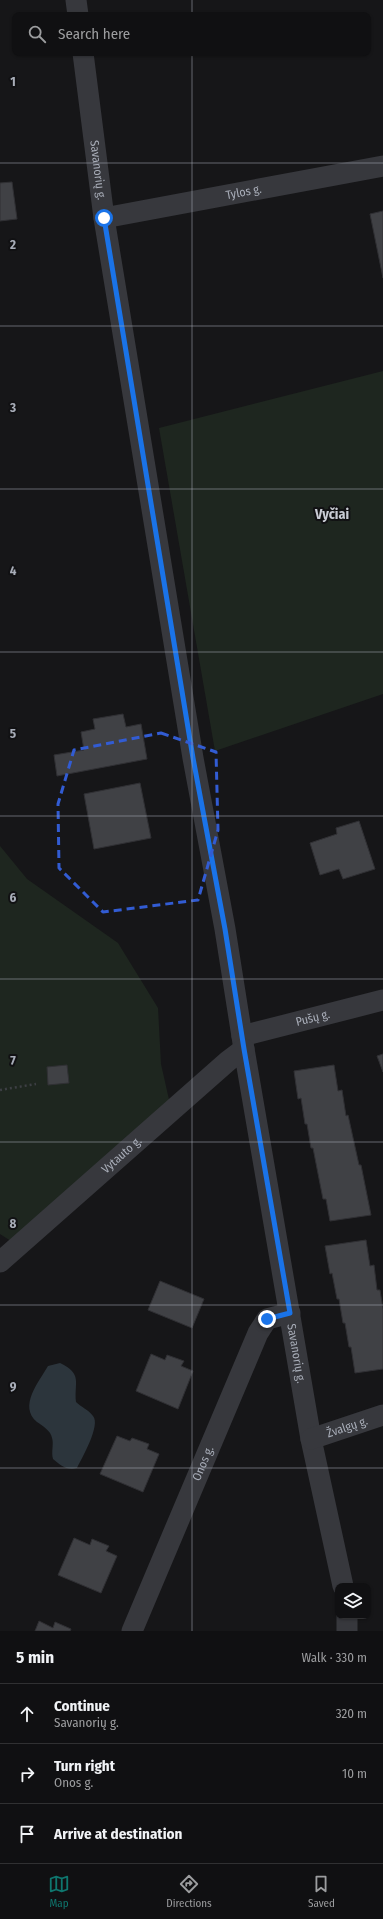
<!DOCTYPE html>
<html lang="en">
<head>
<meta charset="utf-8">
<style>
	:root { --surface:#101012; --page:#1e1e20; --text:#f1f3f6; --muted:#9c9d9f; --line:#303032; --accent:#0f766e }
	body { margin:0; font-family:"Fira Sans Condensed",sans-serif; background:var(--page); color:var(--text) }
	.controls { position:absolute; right:12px; bottom:12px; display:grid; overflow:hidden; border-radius:8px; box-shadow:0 1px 3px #0004 }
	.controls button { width:36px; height:36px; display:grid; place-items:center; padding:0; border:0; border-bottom:1px solid var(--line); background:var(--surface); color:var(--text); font:20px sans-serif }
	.stop { position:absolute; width:12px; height:12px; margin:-9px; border:3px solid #1a73e8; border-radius:50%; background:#fff }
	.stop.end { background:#1a73e8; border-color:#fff; box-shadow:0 1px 4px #0008 }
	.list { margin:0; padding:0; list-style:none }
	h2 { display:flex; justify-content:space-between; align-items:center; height:52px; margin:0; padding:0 16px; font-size:17px }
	h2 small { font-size:13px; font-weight:400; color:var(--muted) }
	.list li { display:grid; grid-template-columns:26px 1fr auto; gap:12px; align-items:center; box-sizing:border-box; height:60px; padding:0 16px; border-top:1px solid var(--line) }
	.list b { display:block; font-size:15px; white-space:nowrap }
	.list p { margin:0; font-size:13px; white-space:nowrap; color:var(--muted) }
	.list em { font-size:13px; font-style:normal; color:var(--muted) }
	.icon { flex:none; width:22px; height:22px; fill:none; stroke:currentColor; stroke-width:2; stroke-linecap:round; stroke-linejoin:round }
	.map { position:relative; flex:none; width:383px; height:1631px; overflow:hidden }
	.search { position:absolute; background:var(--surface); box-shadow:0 1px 3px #0004; left:12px; right:12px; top:12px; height:44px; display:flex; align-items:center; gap:10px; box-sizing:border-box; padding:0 14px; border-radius:8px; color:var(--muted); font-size:15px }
	.sheet { height:232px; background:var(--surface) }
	nav { display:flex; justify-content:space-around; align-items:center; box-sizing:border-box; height:56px; border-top:1px solid var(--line); background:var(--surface); font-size:11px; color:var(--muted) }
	nav a { display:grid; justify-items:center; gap:2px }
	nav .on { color:var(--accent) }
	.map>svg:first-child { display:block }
	.green { fill:#1e261f }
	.water { fill:#2c353c }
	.building { fill:#404145; stroke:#303034 }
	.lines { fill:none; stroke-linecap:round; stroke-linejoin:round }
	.path { stroke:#3d3f44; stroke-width:2.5; stroke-dasharray:2 3; stroke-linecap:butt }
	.minor { stroke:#37383d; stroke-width:21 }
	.route { stroke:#1a73e8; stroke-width:5 }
	.marked { fill:none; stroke:#325cd3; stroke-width:3; stroke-dasharray:8 5; stroke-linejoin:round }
	.grid { fill:none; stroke:#a8adb8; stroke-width:1; stroke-opacity:0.55 }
	.labels { text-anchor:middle; stroke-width:4; stroke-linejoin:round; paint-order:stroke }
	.street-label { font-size:12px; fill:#a8adb8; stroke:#111113 }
	.quarter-label { font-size:14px; font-weight:bold; fill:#c9ccd4; stroke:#111113 }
	.grid-label { font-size:13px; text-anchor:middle; font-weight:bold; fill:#a8adb8; stroke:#111113; stroke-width:4; stroke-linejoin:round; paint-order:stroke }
</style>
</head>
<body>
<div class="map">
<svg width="383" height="1631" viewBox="0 0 383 1631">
	<rect width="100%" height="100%" fill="#161618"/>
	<g class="green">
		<polygon points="383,371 383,694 215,751 159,428"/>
		<polygon points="0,846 27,879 118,943 158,1008 161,1064 170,1104 11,1241 0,1234"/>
	</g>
	<path class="water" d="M60,1363C83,1374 74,1382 76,1402C81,1407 89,1410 93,1416C101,1425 82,1458 77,1468C67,1471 60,1465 53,1459C51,1452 54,1444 52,1438C51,1431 43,1426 37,1422C18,1406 39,1382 48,1366Z"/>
	<g class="building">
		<polygon points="12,182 17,219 0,221 0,183"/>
		<polygon points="383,211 383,278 370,214"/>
		<polygon points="123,714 126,727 141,724 147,759 57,776 54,755 84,750 81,732 95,729 93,719"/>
		<polygon points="140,783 151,838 94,849 84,794"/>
		<polygon points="359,821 375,869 343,879 339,869 320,875 310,843 337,834 336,828"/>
		<polygon points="383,1054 383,1072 377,1056"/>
		<polygon points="67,1065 69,1083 48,1085 47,1067"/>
		<polygon points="334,1065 338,1091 342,1090 346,1116 348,1115 359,1165 361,1165 371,1215 330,1221 326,1199 323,1199 313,1148 311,1148 307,1124 305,1124 301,1098 298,1099 294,1071"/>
		<polygon points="366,1240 370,1266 374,1265 377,1290 380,1290 383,1309 383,1369 355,1373 351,1347 349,1347 345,1323 343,1323 339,1299 337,1299 332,1273 330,1274 325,1246"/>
		<polygon points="160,1281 204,1299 192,1328 148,1310"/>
		<polygon points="151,1354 165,1360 167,1355 184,1361 181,1366 193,1371 178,1409 136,1391"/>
		<polygon points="117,1436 130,1441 132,1438 149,1444 147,1449 159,1454 143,1492 100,1474"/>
		<polygon points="74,1538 90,1545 92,1539 109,1546 106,1551 117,1556 101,1593 58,1575"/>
		<polygon points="39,1621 53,1628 55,1622 71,1629 70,1631 35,1631"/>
	</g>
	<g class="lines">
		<polyline class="path" points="0,1090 36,1084"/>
		<g class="minor">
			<polyline points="76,0 78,15"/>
			<path id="s1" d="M83,53L104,218L193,758L225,929L244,1049L311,1439L343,1586"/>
			<path id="s2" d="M104,218L383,166"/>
			<path id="s3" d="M242,1036L383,1000"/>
			<path id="s4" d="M0,1262L228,1061L244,1049"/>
			<path id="s5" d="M311,1439L383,1415"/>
			<path id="s6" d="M132,1631L258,1333L267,1319L290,1313"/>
			<polyline points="347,1631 347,1616"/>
		</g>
	</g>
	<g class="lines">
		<polyline class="route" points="104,218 193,758 225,929 244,1049 290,1313 267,1319"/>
	</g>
	<path class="marked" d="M161,733L216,752L218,830L198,900L103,912L59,868L58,804L74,750Z"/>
	<path class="grid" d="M192,0V15M192,53V1631M0,163H383M0,326H383M0,489H383M0,652H383M0,816H383M0,979H383M0,1142H383M0,1305H383M0,1468H383"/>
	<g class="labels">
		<g class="street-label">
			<text dy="4" stroke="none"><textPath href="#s1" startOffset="118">Savanorių g.</textPath></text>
			<text dy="4" stroke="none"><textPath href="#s2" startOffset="142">Tylos g.</textPath></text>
			<text dy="4" stroke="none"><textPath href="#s3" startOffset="73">Pušų g.</textPath></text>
			<text dy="4" stroke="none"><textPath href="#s4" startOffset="162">Vytauto g.</textPath></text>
			<text dy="4" stroke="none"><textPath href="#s1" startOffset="1318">Savanorių g.</textPath></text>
			<text dy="4" stroke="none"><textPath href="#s5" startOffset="38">Žvalgų g.</textPath></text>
			<text dy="4" stroke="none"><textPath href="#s6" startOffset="182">Onos g.</textPath></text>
		</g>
		<g class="quarter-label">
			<text x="332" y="519">Vyčiai</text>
		</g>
	</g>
	<g class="grid-label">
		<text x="13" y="86">1</text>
		<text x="13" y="249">2</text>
		<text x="13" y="412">3</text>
		<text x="13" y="575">4</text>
		<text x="13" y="738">5</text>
		<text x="13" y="902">6</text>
		<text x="13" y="1065">7</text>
		<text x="13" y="1228">8</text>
		<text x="13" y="1391">9</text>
	</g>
</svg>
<div class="controls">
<button><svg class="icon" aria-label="layers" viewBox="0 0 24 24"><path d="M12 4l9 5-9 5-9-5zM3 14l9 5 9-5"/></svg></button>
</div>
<div class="stop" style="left:104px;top:218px"></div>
<div class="stop end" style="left:267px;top:1319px"></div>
<div class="search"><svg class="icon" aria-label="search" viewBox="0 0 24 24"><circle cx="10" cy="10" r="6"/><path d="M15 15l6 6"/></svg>Search here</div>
</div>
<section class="sheet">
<h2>5 min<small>Walk · 330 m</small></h2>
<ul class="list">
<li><svg class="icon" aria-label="ahead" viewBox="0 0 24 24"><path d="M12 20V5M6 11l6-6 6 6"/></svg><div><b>Continue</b><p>Savanorių g.</p></div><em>320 m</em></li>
<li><svg class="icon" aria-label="right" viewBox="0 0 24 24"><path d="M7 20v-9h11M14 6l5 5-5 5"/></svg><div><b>Turn right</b><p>Onos g.</p></div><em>10 m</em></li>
<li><svg class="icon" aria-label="arrive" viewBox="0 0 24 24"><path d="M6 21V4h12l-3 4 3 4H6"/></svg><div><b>Arrive at destination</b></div></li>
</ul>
</section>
<nav>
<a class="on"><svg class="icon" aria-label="map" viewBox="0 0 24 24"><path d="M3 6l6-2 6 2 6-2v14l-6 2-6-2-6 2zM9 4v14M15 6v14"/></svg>Map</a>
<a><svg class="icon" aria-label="directions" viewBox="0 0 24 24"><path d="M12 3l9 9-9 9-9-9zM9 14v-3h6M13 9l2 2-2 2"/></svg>Directions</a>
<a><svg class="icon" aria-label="saved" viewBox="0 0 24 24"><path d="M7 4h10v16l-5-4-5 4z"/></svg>Saved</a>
</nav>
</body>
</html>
